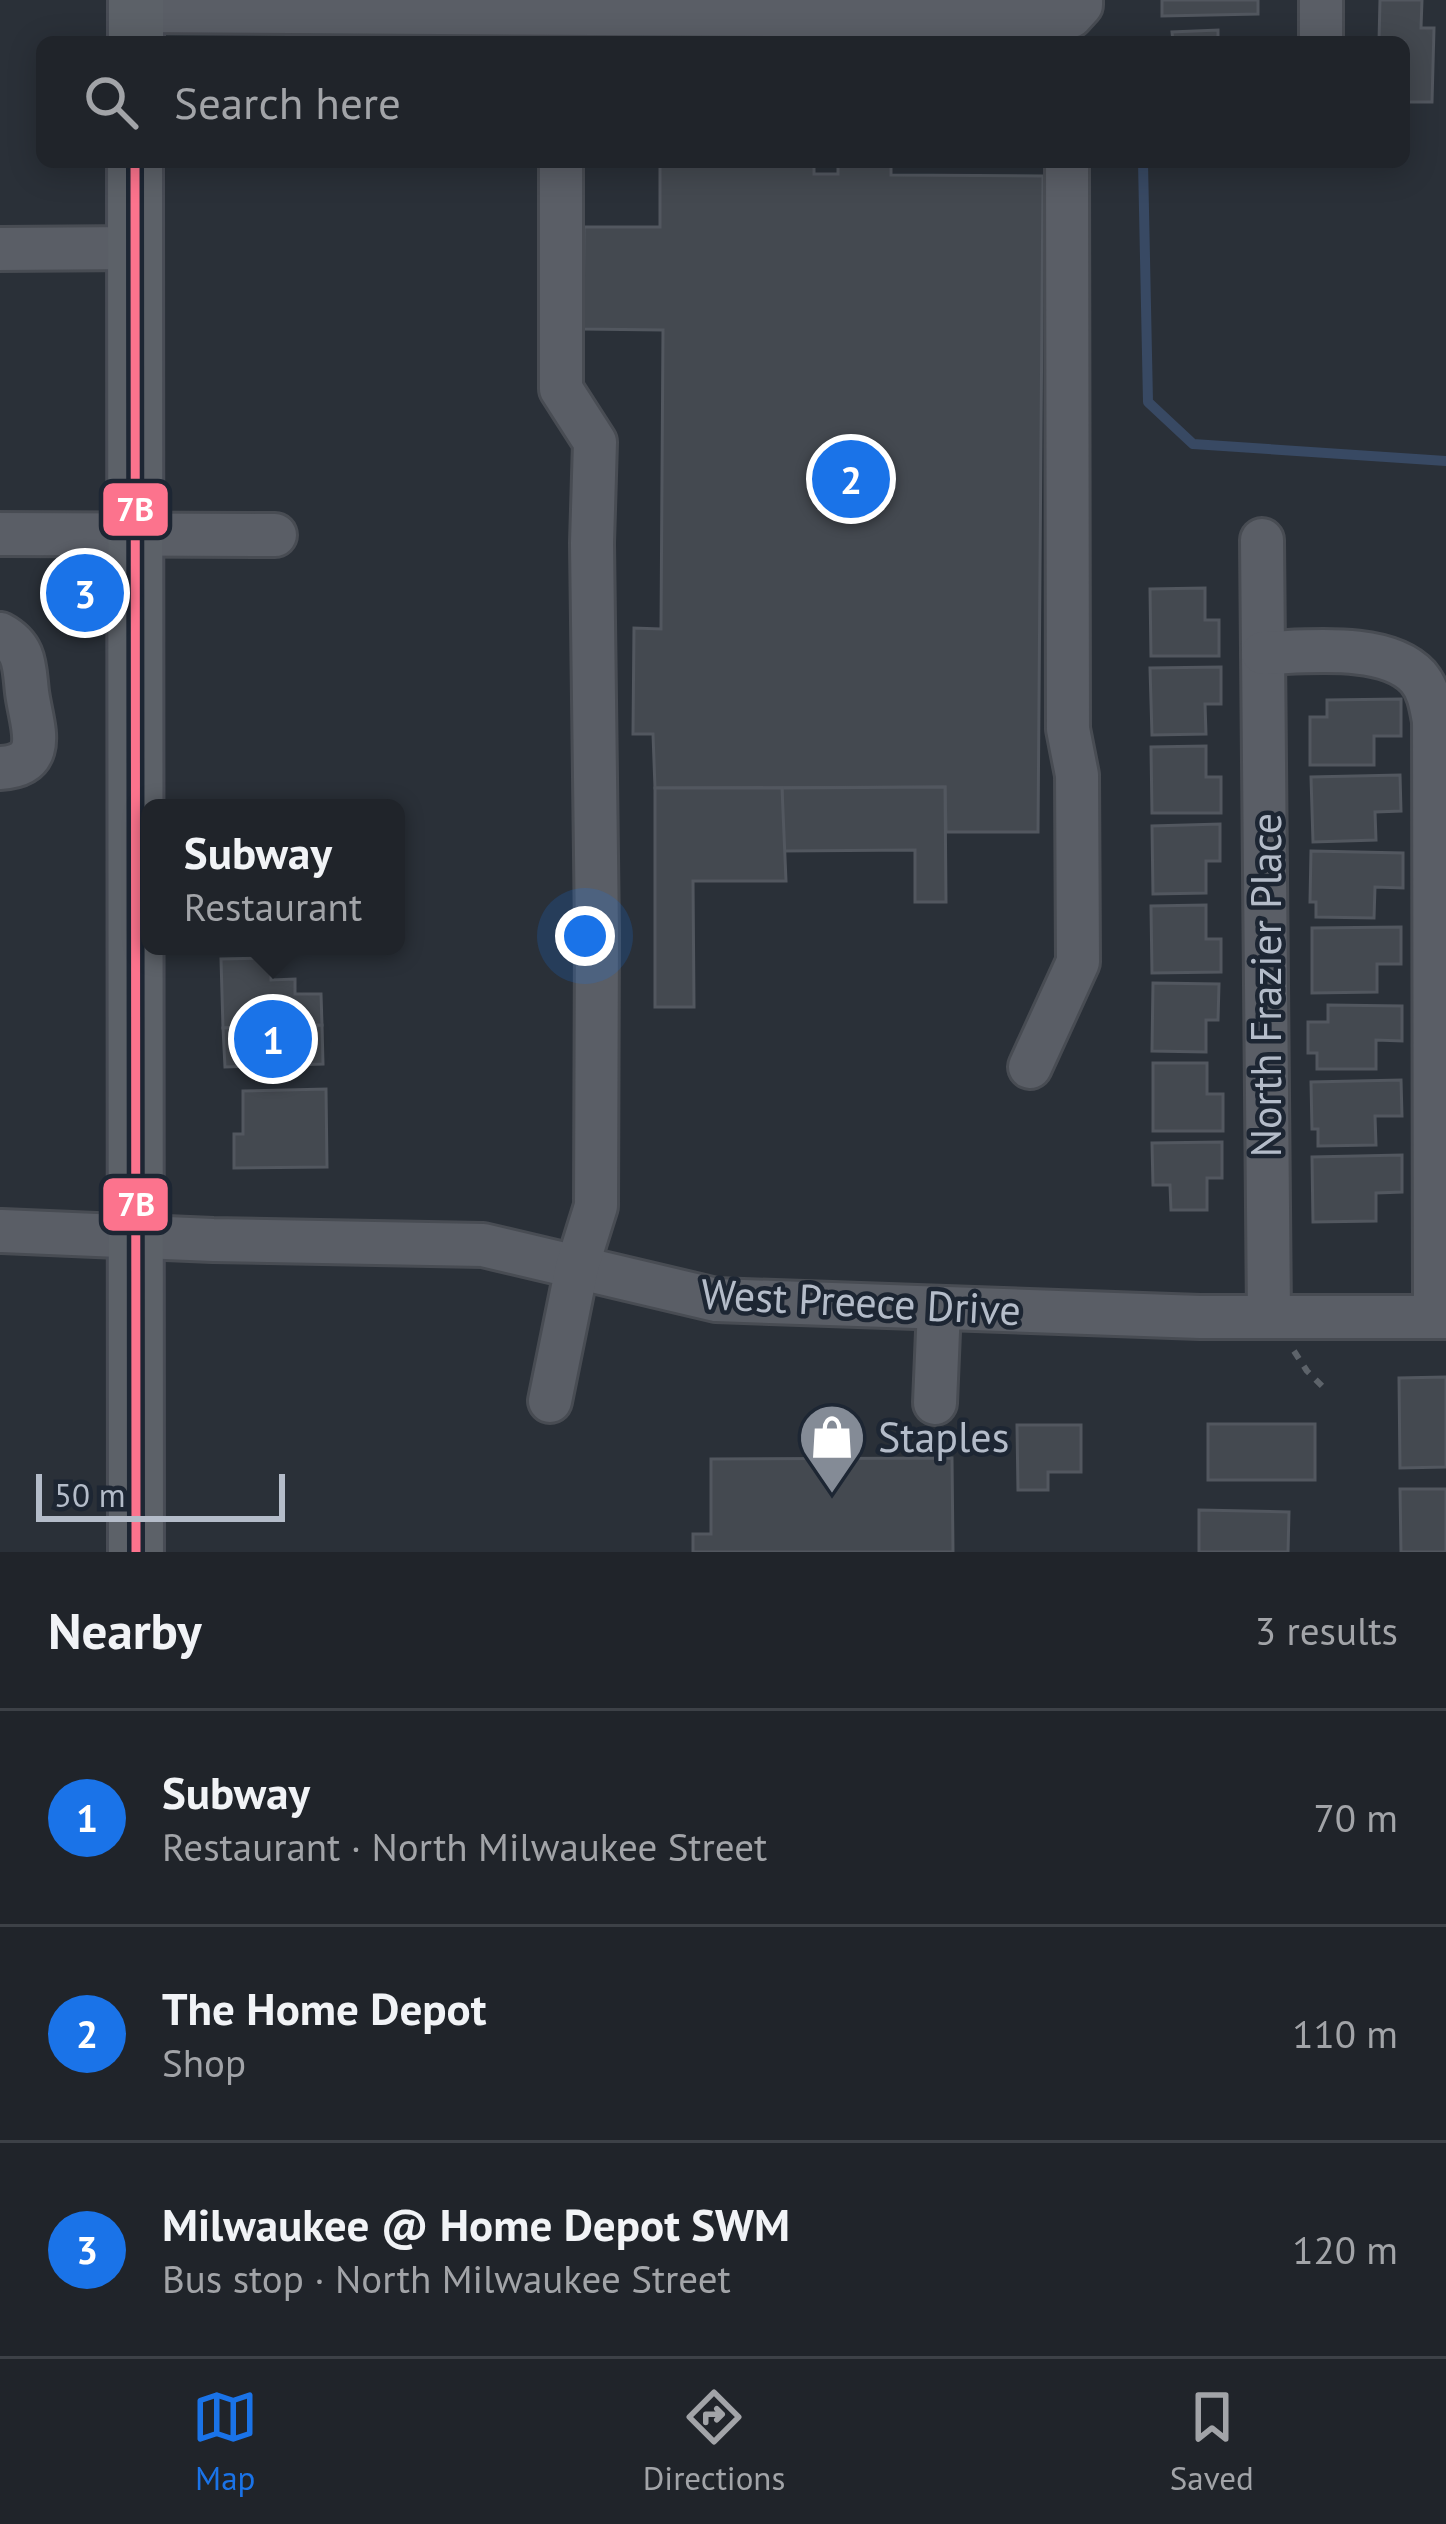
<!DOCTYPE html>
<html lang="en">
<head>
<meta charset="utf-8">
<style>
	:root { --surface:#20242a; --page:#282c32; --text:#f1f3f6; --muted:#a2a4a8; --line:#3d4147; --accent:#1a73e8 }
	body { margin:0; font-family:"PT Sans",sans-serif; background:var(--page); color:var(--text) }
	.scale { position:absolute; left:36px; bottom:30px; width:249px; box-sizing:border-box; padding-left:12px; border:6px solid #b4bcc9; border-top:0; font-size:33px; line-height:42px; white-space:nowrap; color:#b4bcc9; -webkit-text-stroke:9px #1d2633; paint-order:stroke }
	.you { position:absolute; left:585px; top:936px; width:42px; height:42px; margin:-30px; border:9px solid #fff; border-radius:50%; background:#1a73e8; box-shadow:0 0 0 18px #1a73e833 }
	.badge { display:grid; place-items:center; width:78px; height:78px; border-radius:50%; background:var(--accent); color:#fff; font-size:39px; font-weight:700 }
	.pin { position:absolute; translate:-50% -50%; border:6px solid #fff; box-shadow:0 3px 12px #0006 }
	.popup { position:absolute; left:141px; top:799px; width:264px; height:156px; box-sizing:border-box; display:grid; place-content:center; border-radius:18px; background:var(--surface); filter:drop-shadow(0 3px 9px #0005); font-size:39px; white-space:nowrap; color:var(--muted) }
	.popup b { font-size:45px; color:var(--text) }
	.popup::after { content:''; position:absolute; left:50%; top:100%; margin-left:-24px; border:24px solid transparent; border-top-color:var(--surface) }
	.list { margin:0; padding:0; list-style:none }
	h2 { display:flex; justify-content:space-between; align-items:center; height:156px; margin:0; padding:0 48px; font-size:51px }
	h2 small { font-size:39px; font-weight:400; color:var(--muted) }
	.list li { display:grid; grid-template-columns:78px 1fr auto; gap:36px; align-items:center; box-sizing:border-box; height:216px; padding:0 48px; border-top:3px solid var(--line) }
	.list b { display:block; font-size:45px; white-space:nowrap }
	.list p { margin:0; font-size:39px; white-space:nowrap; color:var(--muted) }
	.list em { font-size:39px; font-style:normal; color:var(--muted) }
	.icon { flex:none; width:66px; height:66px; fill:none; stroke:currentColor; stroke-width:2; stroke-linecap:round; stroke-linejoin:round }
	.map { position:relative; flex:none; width:1446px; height:1552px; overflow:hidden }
	.search { position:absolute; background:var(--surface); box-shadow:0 6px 30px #0003; left:36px; right:36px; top:36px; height:132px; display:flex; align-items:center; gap:30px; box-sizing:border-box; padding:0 42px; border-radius:18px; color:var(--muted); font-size:45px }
	.sheet { height:804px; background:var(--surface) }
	nav { display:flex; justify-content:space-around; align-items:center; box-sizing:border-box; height:168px; border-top:3px solid var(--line); background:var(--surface); font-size:33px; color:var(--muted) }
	nav a { display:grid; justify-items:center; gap:6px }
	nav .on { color:var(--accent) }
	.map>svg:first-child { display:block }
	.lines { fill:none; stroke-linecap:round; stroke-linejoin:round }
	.stream { stroke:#384963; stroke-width:10 }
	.building { fill:#444950; stroke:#52575f; stroke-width:3 }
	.minor-casing { stroke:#484c53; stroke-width:48 }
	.major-casing { stroke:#484c55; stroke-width:60 }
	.path { stroke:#5d636a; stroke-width:6; stroke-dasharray:9 9; stroke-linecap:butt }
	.minor { stroke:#5a5e66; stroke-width:42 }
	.major { stroke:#5c6168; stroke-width:54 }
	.bus-1-casing { stroke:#1d2633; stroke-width:18 }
	.bus-1 { stroke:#fc738d; stroke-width:9 }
	.labels { text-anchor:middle; stroke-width:9; stroke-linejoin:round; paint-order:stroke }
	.street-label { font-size:42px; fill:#b4bcc9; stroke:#1d2633 }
	.poi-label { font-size:42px; fill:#b4bcc9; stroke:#1d2633; text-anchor:start }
	.line-badge { stroke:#1d2633; stroke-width:4.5 }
	.badge-label { font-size:33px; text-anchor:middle; font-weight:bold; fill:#fff }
</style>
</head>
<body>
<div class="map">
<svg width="1446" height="1552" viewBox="0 0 1446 1552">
	<rect width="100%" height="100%" fill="#2a3038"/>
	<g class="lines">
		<g class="stream">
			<polyline points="713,35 787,42"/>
			<polyline points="1143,162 1148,402 1193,444 1446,461"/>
		</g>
	</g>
	<g class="building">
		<polygon points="1162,0 1258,0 1258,14 1162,16"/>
		<polygon points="1380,0 1422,0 1421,28 1434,28 1432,102 1404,102 1404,42 1379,42"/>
		<polygon points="1218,30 1218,42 1173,42 1172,32"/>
		<polygon points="660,162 814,162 814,174 838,174 838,162 891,162 891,175 1043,176 1038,832 946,832 945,787 655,788 653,734 633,734 634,628 661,629 663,330 583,329 584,227 660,227"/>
		<polygon points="1205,588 1205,620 1219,620 1219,656 1151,656 1150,589"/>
		<polygon points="1221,667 1221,704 1205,704 1206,734 1152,735 1150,668"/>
		<polygon points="1401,699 1401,736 1374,736 1374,765 1310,765 1310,717 1327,717 1327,700"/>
		<polygon points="1206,746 1206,777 1221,777 1221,813 1152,813 1151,747"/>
		<polygon points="1400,775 1401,811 1375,812 1376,840 1313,842 1311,777"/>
		<polygon points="945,787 946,902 915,902 915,850 782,851 782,788"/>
		<polygon points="655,788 782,788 786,881 693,881 694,1007 655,1007"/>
		<polygon points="1220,824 1220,861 1206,861 1206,893 1153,894 1152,826"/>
		<polygon points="1311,851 1403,853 1403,888 1375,887 1374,918 1316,917 1316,902 1310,902"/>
		<polygon points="1206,905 1206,939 1221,939 1221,972 1152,973 1151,906"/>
		<polygon points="1401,927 1401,964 1377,964 1377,992 1312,993 1312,928"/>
		<polygon points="271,958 271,980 295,979 295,994 321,994 322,1025 223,1028 221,959"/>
		<polygon points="1153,983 1219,984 1218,1020 1206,1020 1206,1052 1152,1051"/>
		<polygon points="1328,1005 1402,1006 1402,1041 1376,1040 1376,1069 1317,1069 1317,1053 1308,1053 1308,1022 1328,1022"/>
		<polygon points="322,1025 323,1064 225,1067 223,1028"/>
		<polygon points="1153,1063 1207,1063 1207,1094 1223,1094 1223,1131 1153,1131"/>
		<polygon points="1401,1080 1402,1116 1375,1116 1376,1145 1318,1146 1318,1129 1312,1129 1311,1082"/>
		<polygon points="326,1089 327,1167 234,1168 234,1134 243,1134 243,1091"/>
		<polygon points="1222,1142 1222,1178 1207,1178 1207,1210 1171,1210 1170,1185 1153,1185 1152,1143"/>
		<polygon points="1402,1155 1402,1192 1376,1193 1376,1221 1313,1222 1312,1157"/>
		<polygon points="1446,1377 1446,1467 1400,1468 1399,1378"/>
		<rect x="1208" y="1424" width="107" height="56"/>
		<polygon points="1017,1425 1081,1425 1081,1472 1048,1472 1048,1490 1018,1490"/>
		<polygon points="952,1458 953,1552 693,1552 693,1534 711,1534 711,1459"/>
		<polygon points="1400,1489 1446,1489 1446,1552 1401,1552"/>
		<polygon points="1199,1510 1289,1512 1288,1552 1199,1552"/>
	</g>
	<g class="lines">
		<g class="minor-casing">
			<g id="minor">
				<polyline points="136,11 1056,17 1071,16 1081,5 1081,0"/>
				<polyline points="1321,42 1321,0"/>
				<polyline points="0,249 136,248"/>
				<polyline points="0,534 275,535"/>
				<polyline points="1262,540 1269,1317"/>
				<path d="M0,634C26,648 24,666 27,692C31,725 51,765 0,768"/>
				<path d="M1263,653C1307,652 1386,642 1418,677C1429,690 1431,705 1434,721L1435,1317"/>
				<polyline points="1030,1067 1078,962 1077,775 1068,729 1067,162"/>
				<polyline points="2,1231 213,1240 483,1245 716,1300 1200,1317 1446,1317"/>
				<polyline points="550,1401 577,1267 596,1206 597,933 592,543 595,442 561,389 561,162"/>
				<polyline points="935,1403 939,1308"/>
			</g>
		</g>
		<g class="major-casing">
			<g id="major">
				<polyline points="136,42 136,0"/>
				<polyline points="135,162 136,1552"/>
			</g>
		</g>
		<polyline class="path" points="1294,1351 1307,1371 1322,1386"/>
		<use href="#minor" class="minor"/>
		<use href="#major" class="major"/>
		<g class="bus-1-casing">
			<polyline id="bus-1" points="135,162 136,1552"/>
		</g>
		<use href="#bus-1" class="bus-1"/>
	</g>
	<defs>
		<g id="shop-pin" transform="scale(3.45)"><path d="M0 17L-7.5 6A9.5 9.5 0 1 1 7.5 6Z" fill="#848b96" stroke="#1d2633"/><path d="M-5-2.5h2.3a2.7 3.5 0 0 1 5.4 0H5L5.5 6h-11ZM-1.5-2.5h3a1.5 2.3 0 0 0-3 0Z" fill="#fff"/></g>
	</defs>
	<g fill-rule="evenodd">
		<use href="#shop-pin" x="832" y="1437"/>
	</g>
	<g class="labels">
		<g class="street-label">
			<text transform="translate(1266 985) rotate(-90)" y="15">North Frazier Place</text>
			<text transform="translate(861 1302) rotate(3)" y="15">West Preece Drive</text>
		</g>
		<g class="poi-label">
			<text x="878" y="1452">Staples</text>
		</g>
	</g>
	<g class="line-badge">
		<rect x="101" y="481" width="69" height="57" rx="12" fill="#fc738d"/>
		<rect x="101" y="1176" width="69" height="57" rx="12" fill="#fc738d"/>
	</g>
	<g class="badge-label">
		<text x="135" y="521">7B</text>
		<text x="136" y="1216">7B</text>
	</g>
</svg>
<div class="scale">50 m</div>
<div class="you"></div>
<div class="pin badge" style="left:273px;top:1039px">1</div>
<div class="popup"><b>Subway</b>Restaurant</div>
<div class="pin badge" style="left:851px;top:479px">2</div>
<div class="pin badge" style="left:85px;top:593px">3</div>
<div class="search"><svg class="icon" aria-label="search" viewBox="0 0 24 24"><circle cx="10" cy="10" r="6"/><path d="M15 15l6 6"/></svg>Search here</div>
</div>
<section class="sheet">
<h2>Nearby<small>3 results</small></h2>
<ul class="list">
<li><span class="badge">1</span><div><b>Subway</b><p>Restaurant · North Milwaukee Street</p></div><em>70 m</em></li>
<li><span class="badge">2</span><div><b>The Home Depot</b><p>Shop</p></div><em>110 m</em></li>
<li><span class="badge">3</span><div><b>Milwaukee @ Home Depot SWM</b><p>Bus stop · North Milwaukee Street</p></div><em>120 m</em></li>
</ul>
</section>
<nav>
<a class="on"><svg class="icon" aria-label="map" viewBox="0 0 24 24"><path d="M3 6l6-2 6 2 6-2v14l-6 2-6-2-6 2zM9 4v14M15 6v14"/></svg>Map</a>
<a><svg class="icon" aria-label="directions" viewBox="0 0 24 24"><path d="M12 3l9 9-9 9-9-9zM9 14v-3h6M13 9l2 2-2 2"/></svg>Directions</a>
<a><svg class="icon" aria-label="saved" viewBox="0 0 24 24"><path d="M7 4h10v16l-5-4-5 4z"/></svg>Saved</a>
</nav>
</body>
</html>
